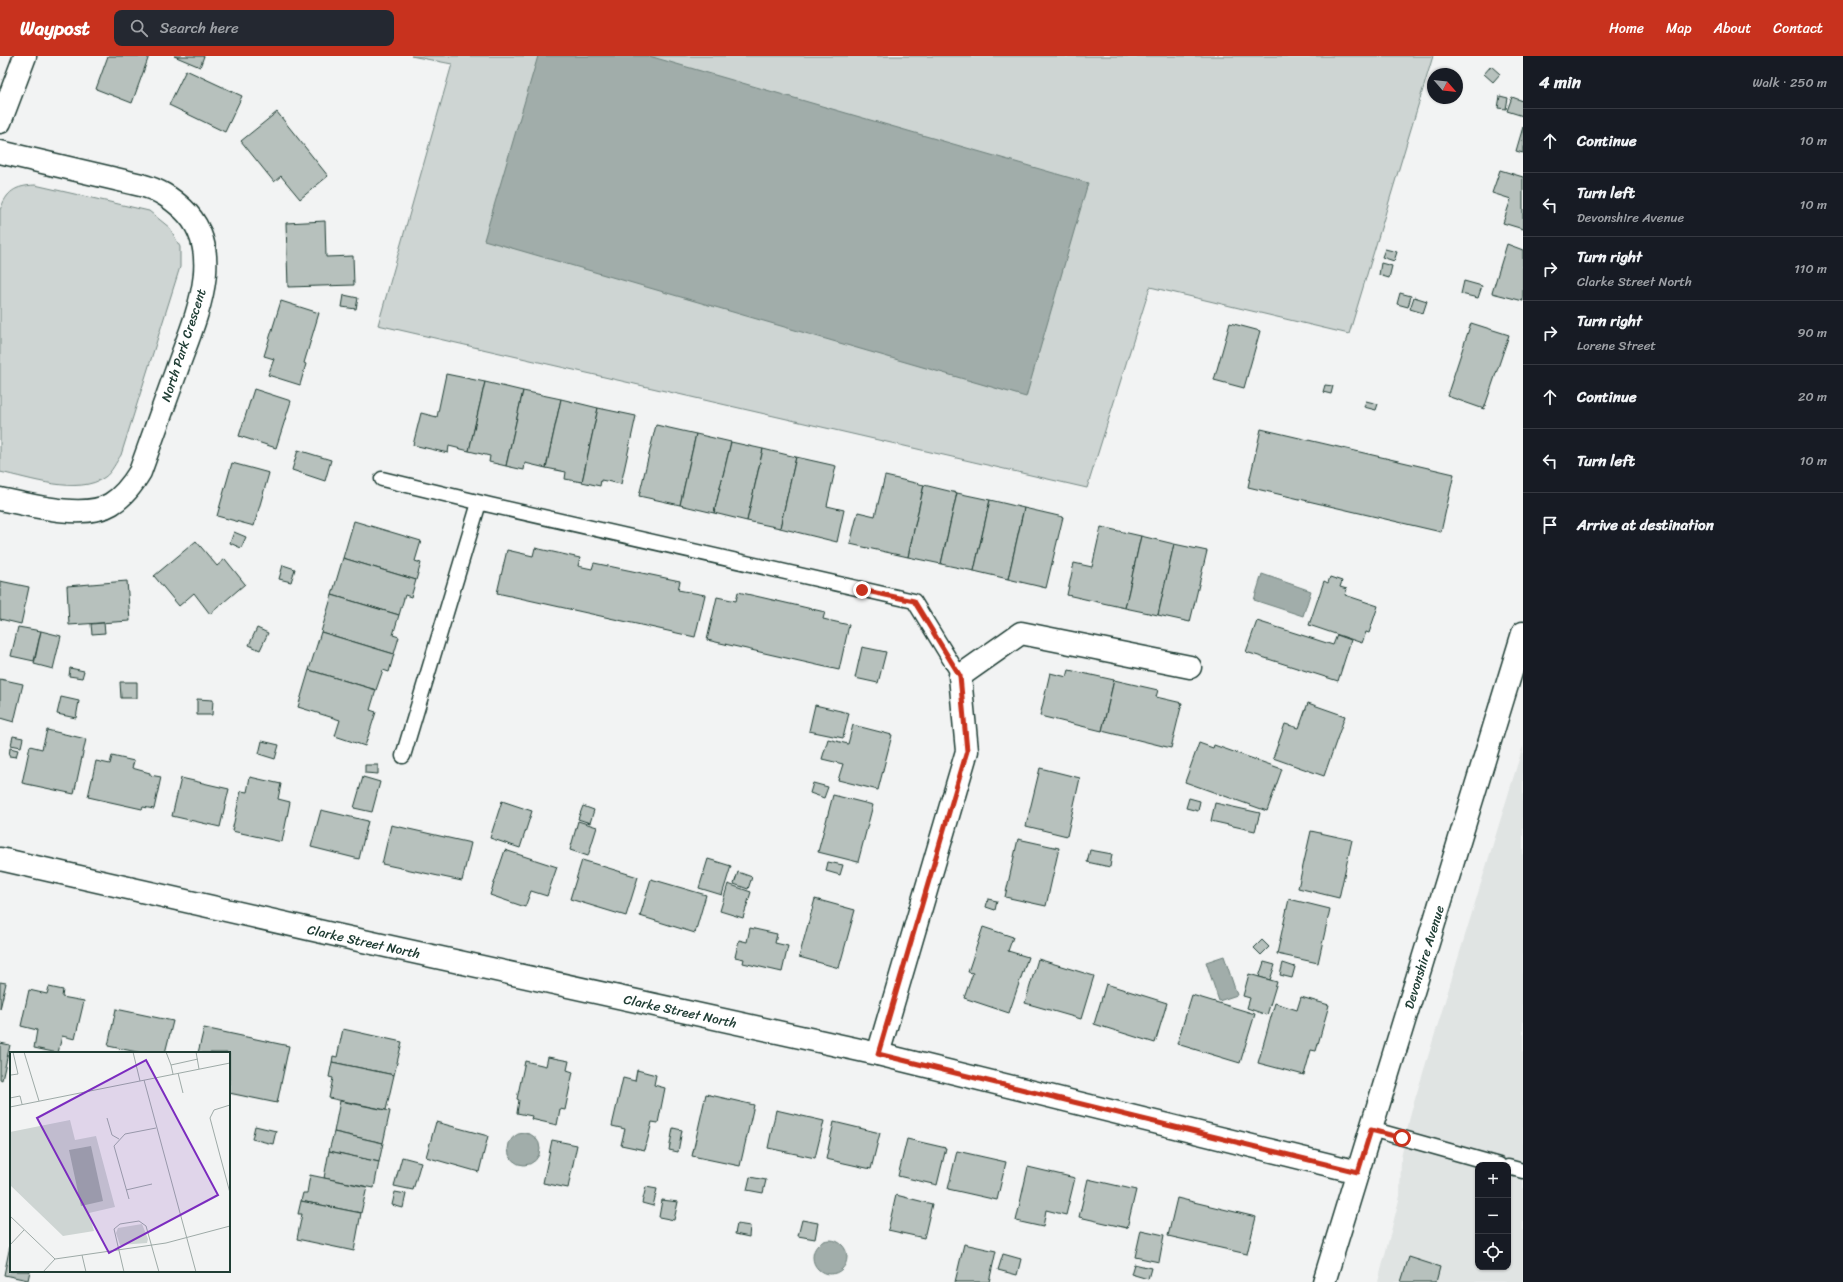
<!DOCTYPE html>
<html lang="en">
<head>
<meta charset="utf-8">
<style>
	:root { --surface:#171b24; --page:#242831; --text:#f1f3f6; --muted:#9ea1a6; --line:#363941; --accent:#c8321e }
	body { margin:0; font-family:Sriracha,sans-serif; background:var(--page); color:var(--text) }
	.controls { position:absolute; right:12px; bottom:12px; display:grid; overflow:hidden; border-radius:8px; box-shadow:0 1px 3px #0004 }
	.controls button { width:36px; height:36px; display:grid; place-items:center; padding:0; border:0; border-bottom:1px solid var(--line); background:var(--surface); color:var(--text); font:20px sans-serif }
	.compass { position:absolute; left:1427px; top:12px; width:36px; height:36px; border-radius:50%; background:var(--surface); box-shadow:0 1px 3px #0004; rotate:118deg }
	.stop { position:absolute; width:12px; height:12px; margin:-9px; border:3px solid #c8321e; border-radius:50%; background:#fff }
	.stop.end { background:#c8321e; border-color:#fff; box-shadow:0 1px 4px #0008 }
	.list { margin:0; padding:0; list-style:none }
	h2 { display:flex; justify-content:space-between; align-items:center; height:52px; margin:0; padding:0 16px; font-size:17px }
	h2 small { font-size:13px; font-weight:400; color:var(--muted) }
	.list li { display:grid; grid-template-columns:26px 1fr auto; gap:12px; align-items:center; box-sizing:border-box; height:64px; padding:0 16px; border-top:1px solid var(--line) }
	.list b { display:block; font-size:15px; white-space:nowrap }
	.list p { margin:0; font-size:13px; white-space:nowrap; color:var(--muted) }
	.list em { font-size:13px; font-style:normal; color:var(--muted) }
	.icon { flex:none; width:22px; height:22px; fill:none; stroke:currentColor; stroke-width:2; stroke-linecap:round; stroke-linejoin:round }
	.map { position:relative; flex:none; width:1523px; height:1226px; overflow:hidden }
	header { display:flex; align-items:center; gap:24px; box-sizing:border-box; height:56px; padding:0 20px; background:var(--accent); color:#fff }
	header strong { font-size:19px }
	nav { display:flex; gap:22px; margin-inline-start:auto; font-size:14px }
	.search { width:280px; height:36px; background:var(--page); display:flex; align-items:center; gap:10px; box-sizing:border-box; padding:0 14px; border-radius:8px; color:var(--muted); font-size:15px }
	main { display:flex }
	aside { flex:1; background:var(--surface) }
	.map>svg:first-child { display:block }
	.built { fill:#e0e4e3; fill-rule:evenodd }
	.green { fill:#ced5d3; stroke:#768984 }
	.water { fill:#a1adaa; stroke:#6d807b }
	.building { fill:#b7c1bd; stroke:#1f3d34 }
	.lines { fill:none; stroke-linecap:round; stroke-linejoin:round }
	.lane-casing { stroke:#1f3d34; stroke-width:17 }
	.street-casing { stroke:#1f3d34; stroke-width:25 }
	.secondary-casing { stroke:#1f3d34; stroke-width:25 }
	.lane { stroke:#fff; stroke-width:14 }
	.street { stroke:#fff; stroke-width:22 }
	.secondary { stroke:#fff; stroke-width:22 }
	.route { stroke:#c8321e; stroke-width:5 }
	.labels { text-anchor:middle; stroke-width:3.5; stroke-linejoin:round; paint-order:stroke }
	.street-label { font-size:13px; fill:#1f3d34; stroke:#fff }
	.inset-road { fill:none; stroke:#9eaaa7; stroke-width:1 }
	.view { fill:#7b2cbf; fill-opacity:0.15; stroke:#7b2cbf; stroke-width:2 }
	.inset-edge { fill:none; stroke:#1f3d34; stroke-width:2 }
</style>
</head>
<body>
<header>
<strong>Waypost</strong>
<div class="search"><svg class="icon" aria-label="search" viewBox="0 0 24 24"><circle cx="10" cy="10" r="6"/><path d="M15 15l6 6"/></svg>Search here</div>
<nav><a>Home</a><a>Map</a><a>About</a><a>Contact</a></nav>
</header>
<main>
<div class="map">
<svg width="1523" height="1226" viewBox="0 0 1523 1226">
	<rect width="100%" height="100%" fill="#f2f3f3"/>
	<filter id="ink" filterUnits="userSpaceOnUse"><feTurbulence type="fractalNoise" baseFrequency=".025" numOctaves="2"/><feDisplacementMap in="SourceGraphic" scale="8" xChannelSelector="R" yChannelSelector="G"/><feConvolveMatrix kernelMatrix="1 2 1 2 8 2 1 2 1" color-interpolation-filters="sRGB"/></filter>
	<g filter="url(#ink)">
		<path class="built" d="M1523,690V1226H1378L1400,1140L1401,1102L1411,1056ZM1478,1109H1508V1211H1478Z"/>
		<g class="green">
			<polygon points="411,0 1433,0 1349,278 1150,231 1087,432 378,269 452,8"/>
			<path d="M35,129L149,155L170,172L180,191V211L121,399C116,406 112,416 105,421C79,440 29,422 0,416V154C7,135 15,130 35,129Z"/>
		</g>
		<g class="water">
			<polygon points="538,0 649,0 1088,127 1026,341 484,184"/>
			<polygon points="1262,518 1311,535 1303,560 1254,544"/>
			<polygon points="1224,900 1237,939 1219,945 1206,906"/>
			<circle cx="524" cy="1093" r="16"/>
			<circle cx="830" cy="1201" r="17"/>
		</g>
		<g class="building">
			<polygon points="108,0 149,0 132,47 96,33"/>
			<polygon points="174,0 204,0 200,11"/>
			<polygon points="1491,10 1500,18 1493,26 1484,18"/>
			<polygon points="186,14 242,40 225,76 169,49"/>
			<polygon points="1500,40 1508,42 1506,53 1498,52"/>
			<polygon points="1512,41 1523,45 1523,60 1507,55"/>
			<polygon points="277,56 328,120 300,143 281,120 274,126 241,85"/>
			<polygon points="1523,71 1523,97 1516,95"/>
			<polygon points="1500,114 1523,121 1523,173 1503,167 1511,143 1492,137"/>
			<polygon points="325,165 326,201 353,200 354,229 288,231 286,167"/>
			<polygon points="1507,188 1523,194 1523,245 1492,237"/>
			<polygon points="1385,193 1397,196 1394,205 1382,201"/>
			<polygon points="1381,207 1392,210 1389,222 1379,219"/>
			<polygon points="1464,225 1482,230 1478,242 1461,238"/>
			<polygon points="1400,237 1411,240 1408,251 1397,248"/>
			<polygon points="344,239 358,242 356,253 342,251"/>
			<polygon points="1414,241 1427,245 1423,257 1410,253"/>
			<polygon points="281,245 319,257 304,307 306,308 300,329 268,319 274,303 264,300"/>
			<polygon points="1230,267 1260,275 1244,332 1214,324"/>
			<polygon points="1471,267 1509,279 1484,353 1447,340"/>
			<polygon points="446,318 485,326 469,395 449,390 448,397 413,389 421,357 437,361"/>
			<polygon points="485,326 523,335 506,410 489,406 490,400 469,395"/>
			<polygon points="1325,329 1333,330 1331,338 1323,336"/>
			<polygon points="254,333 291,345 276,392 239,380"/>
			<polygon points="523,335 561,343 546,412 525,407 524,414 506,410"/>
			<polygon points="561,343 598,352 582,426 565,423 566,416 546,412"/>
			<polygon points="1366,345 1378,348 1376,354 1364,351"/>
			<polygon points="598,352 636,360 621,428 601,424 600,430 582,426"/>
			<polygon points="656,369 696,378 680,449 639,440"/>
			<polygon points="1261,373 1454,418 1441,476 1248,431"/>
			<polygon points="696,378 731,386 714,457 680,449"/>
			<polygon points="731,386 763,393 747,465 714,457"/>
			<polygon points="763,393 796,401 780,472 747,465"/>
			<polygon points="298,394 331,404 325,425 292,414"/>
			<polygon points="796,401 836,410 827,450 844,454 837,486 780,472"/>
			<polygon points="232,407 269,417 254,470 217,460"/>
			<polygon points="885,420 924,429 908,501 850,488 858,456 875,460"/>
			<polygon points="924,429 957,437 941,508 908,501"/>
			<polygon points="957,437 990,444 974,515 941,508"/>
			<polygon points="990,444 1024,452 1008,523 974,515"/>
			<polygon points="1024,452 1063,461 1046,532 1008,523"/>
			<polygon points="354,465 421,485 415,505 421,507 416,524 343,502"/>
			<polygon points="1101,471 1141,480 1125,552 1067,539 1074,507 1092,511"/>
			<polygon points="234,476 246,481 241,492 230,487"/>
			<polygon points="1141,480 1174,488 1158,559 1125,552"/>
			<polygon points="196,485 217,510 225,503 245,528 210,558 194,537 179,550 154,520"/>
			<polygon points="1174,488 1207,495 1190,566 1158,559"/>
			<polygon points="535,492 580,502 578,510 592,513 594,507 680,525 678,534 705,539 695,581 497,537 507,494 533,500"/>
			<polygon points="343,502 416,524 411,541 405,539 399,559 332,539"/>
			<polygon points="283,509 295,513 291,526 279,523"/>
			<polygon points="1330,521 1342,525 1340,531 1347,533 1345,539 1378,550 1369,577 1366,576 1362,587 1309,569 1324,525 1328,527"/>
			<polygon points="0,525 29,531 21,568 0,563"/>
			<polygon points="127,525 130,565 69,569 67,530"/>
			<polygon points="738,536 825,556 823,563 849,569 839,614 707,584 717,541 736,545"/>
			<polygon points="332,539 399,559 393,579 399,581 394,598 321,576"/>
			<polygon points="1257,565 1333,589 1337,579 1351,584 1338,625 1246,596"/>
			<polygon points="104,567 105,577 92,578 91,568"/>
			<polygon points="18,571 41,575 34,605 11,600"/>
			<polygon points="257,572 268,577 260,594 249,589"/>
			<polygon points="41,575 61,580 53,613 34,608"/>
			<polygon points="321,576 394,598 389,616 383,614 376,634 309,614"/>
			<polygon points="862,591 886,596 878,627 855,622"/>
			<polygon points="70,612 84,615 82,622 69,620"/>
			<polygon points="309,614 376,634 370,654 376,656 365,690 335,680 340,664 298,651"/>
			<polygon points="1069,614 1114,624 1102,675 1040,660 1050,617 1067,621"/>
			<polygon points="0,623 23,628 14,666 0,662"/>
			<polygon points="1114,624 1158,634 1156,641 1182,647 1171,692 1102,675"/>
			<polygon points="120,626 137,626 137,642 121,642"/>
			<polygon points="61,641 79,645 76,662 57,658"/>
			<polygon points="197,643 213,644 212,659 197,659"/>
			<polygon points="1308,647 1345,660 1324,720 1273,702 1285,668 1299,672"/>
			<polygon points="815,649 849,657 843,682 809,675"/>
			<polygon points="853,669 892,679 878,734 838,724 843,708 822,703 828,683 848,688"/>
			<polygon points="47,674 86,683 74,738 22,727 30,690 42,693"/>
			<polygon points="13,680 23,682 21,691 11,689"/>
			<polygon points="262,685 279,689 275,703 259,698"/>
			<polygon points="1199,687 1213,692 1214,689 1282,713 1267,755 1185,726"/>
			<polygon points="10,692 18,694 16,701 9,700"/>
			<polygon points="112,700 134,705 132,712 150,717 150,719 161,721 154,753 143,751 142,753 88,741 96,705 110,708"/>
			<polygon points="365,709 378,709 378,718 365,717"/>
			<polygon points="1040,712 1080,722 1067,780 1026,770"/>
			<polygon points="250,721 281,728 278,743 290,746 282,786 232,775 241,735 247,736"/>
			<polygon points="363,721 380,726 372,756 354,752"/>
			<polygon points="181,722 229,733 220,771 172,760"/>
			<polygon points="813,727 828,731 824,742 810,737"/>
			<polygon points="833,739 873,749 858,806 818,796"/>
			<polygon points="1189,742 1200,745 1198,755 1186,752"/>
			<polygon points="502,745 532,755 520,792 490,782"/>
			<polygon points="1215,747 1260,757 1255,775 1211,765"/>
			<polygon points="583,750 594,754 590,767 578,763"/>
			<polygon points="321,754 368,765 359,803 311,791"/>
			<polygon points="578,765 597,771 588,800 570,794"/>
			<polygon points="391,769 471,787 462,825 382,808"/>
			<polygon points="1311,775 1352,784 1339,842 1298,832"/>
			<polygon points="1018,783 1059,792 1046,850 1005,841"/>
			<polygon points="505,794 557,811 547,840 531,835 525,851 490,839"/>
			<polygon points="1090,794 1112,798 1110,811 1087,806"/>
			<polygon points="708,803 731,810 722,839 699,832"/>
			<polygon points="582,804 638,821 626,860 570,843"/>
			<polygon points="828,806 843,809 840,819 826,815"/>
			<polygon points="738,816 752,821 748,833 734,828"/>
			<polygon points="651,823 706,839 695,877 640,860"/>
			<polygon points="728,828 751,836 743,862 720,855"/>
			<polygon points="815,843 855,854 839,912 799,901"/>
			<polygon points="988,843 997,845 995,854 986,851"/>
			<polygon points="1289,843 1330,853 1318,907 1277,898"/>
			<polygon points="983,871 1013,881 1008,895 1028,901 1009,957 964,942 973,917 968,916"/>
			<polygon points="750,872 777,878 775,887 788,890 782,916 743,907 744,903 735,901 739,884 747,886"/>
			<polygon points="1262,884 1269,891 1261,899 1254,892"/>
			<polygon points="1038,903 1094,920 1081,963 1025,947"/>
			<polygon points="1264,906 1275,909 1270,924 1259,921"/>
			<polygon points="1283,907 1295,911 1292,922 1280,919"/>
			<polygon points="1249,918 1277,926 1267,959 1247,952 1250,942 1243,940"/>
			<polygon points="0,926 6,927 0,953"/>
			<polygon points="1106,928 1167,947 1155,987 1094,968"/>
			<polygon points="49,931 63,934 62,941 84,945 75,983 62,980 58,997 34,992 37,974 21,970 29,934 47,938"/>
			<polygon points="1192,939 1255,958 1240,1007 1177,988"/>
			<polygon points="1301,941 1329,949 1316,995 1311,994 1304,1019 1258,1007 1275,947 1297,954"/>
			<polygon points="116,953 173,965 165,997 142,997 108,990"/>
			<polygon points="204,972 289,990 277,1047 229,1037 229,997 198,997"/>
			<polygon points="343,973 402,986 394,1019 332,1006 333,1000 337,1001"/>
			<polygon points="0,987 10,989 2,1024 0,1023"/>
			<polygon points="548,1001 569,1005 567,1014 573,1016 565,1054 560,1053 557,1069 531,1063 532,1060 517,1057 519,1044 517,1043 525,1005 546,1010"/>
			<polygon points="332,1006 394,1019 386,1054 329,1042 333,1022 329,1021"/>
			<polygon points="637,1014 656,1019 654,1029 665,1032 658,1067 652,1066 645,1094 621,1089 625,1073 612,1070 623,1022 635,1025"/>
			<polygon points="706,1038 754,1049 740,1110 692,1100"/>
			<polygon points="340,1045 390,1055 383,1087 334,1076"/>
			<polygon points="776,1054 824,1065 815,1102 768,1092"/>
			<polygon points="436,1066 488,1080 479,1116 426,1101"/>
			<polygon points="834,1066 880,1077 871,1113 826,1103"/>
			<polygon points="255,1070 276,1075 273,1088 252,1083"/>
			<polygon points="673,1072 682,1074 678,1096 669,1094"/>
			<polygon points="334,1076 383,1087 379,1106 329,1095"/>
			<polygon points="907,1083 946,1092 937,1129 898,1120"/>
			<polygon points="552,1084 577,1089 568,1132 543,1127"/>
			<polygon points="329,1095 379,1106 374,1132 324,1122"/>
			<polygon points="957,1095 1006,1106 997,1144 948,1133"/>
			<polygon points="402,1101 421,1106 413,1134 394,1130"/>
			<polygon points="1028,1111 1075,1122 1066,1159 1046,1154 1043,1171 1016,1165"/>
			<polygon points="310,1119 367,1131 361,1157 301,1145 303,1137 307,1137"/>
			<polygon points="750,1121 766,1124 763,1137 747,1134"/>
			<polygon points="1088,1123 1136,1134 1127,1172 1079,1161"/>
			<polygon points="646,1131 657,1133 653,1150 642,1147"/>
			<polygon points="395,1136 406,1138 403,1152 392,1149"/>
			<polygon points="896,1139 932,1148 924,1182 888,1174"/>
			<polygon points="1177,1142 1256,1161 1247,1198 1168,1180"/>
			<polygon points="662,1144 678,1146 674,1164 659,1161"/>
			<polygon points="301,1145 361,1157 354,1195 297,1183 302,1158 298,1158"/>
			<polygon points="802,1164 818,1167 815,1183 798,1180"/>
			<polygon points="737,1168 750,1170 749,1181 735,1178"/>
			<polygon points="1141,1174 1164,1179 1159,1206 1135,1201"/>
			<polygon points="11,1185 11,1215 30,1215 28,1224 4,1219"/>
			<polygon points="964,1188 996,1195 989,1226 955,1226"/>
			<polygon points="1003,1198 1021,1203 1017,1219 998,1214"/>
			<polygon points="1409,1201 1440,1211 1436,1226 1401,1226"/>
			<polygon points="1134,1208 1151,1212 1148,1223 1131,1218"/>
		</g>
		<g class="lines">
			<g class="lane-casing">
				<g id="lane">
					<polyline points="382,423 490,449 914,545 960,620"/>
					<polyline points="403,700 479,447"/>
					<polyline points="1371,1073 1499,1109"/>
					<polyline points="1508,1111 1523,1115"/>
				</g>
			</g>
			<g class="street-casing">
				<g id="street">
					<polyline points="0,66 25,0"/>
					<path d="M0,96L141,129C159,134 170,141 183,153C228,195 194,265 177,313C165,347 152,382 140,416C132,429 124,440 111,448C85,464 29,449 0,443"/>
					<path id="s1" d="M0,803L336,879L878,998L1358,1116"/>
					<polyline points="878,998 967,695 960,620 1021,577 1190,611"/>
				</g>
			</g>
			<g class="secondary-casing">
				<g id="secondary">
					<path id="s2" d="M1324,1226L1523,577"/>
				</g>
			</g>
			<use href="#lane" class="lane"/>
			<use href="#street" class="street"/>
			<use href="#secondary" class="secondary"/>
		</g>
	</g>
	<g class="lines" filter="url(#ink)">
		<polyline class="route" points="862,534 914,545 960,620 967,695 878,998 1358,1116 1371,1074 1402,1082"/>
	</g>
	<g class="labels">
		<g class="street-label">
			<text transform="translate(183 289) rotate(-72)" y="5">North Park Crescent</text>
			<text dy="5" stroke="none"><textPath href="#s1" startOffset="373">Clarke Street North</textPath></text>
			<text dy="5" stroke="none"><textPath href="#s2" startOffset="340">Devonshire Avenue</textPath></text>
			<text dy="5" stroke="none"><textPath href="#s1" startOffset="697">Clarke Street North</textPath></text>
		</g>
	</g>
	<g transform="translate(10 996)">
		<rect width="220" height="220" fill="#f2f3f3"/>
		<path d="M60,68L65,88L86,84L105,155L79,161L84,179L53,184L0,133V80ZM132,172L138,187L137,191L110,193L106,181L108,176Z" fill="#ced5d3"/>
		<path d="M81,94L93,149L71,154L59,98Z" fill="#a1adaa"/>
		<path class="inset-road" d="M14,0L29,49M123,0L130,29M156,0L161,13M186,0L189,17M168,21L173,41M163,22L161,13L188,7M1,23L8,22L3,0M134,28L186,220M0,46L10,44L12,52M220,53L204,58L200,66L220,141M0,55L220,11M97,66L102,83L109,87M116,138L142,132M119,147L104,94L115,82L146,76M0,164L45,207M0,193L14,178M72,203L76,220M33,220L45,207L156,191L220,174M114,220L104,177L110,172L129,169L136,174L149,220"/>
		<path class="view" d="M136,8L208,143L99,201L27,66Z"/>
		<rect width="220" height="220" class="inset-edge"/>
	</g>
</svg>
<div class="controls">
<button>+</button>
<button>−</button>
<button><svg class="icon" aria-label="locate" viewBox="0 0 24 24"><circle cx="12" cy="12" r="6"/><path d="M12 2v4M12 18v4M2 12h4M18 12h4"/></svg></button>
</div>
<svg class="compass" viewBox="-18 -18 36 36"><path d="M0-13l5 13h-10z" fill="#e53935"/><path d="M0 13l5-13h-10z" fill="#9ea1a6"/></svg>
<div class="stop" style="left:1402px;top:1082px"></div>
<div class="stop end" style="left:862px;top:534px"></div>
</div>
<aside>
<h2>4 min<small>Walk · 250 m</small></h2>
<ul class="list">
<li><svg class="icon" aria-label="ahead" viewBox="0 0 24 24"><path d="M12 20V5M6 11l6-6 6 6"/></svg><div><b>Continue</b></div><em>10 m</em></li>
<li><svg class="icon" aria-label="left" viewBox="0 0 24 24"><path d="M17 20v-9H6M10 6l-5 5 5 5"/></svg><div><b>Turn left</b><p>Devonshire Avenue</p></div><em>10 m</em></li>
<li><svg class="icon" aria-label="right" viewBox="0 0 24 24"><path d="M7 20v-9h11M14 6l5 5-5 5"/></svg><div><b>Turn right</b><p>Clarke Street North</p></div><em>110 m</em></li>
<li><svg class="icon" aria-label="right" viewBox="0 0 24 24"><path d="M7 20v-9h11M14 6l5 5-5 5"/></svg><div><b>Turn right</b><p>Lorene Street</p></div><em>90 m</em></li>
<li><svg class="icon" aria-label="ahead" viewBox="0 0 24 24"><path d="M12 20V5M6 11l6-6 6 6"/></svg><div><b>Continue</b></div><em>20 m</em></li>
<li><svg class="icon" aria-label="left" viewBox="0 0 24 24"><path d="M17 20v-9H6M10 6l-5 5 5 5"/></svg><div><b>Turn left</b></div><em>10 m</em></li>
<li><svg class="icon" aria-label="arrive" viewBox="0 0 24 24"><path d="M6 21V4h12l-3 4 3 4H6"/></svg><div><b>Arrive at destination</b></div></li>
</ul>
</aside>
</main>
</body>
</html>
